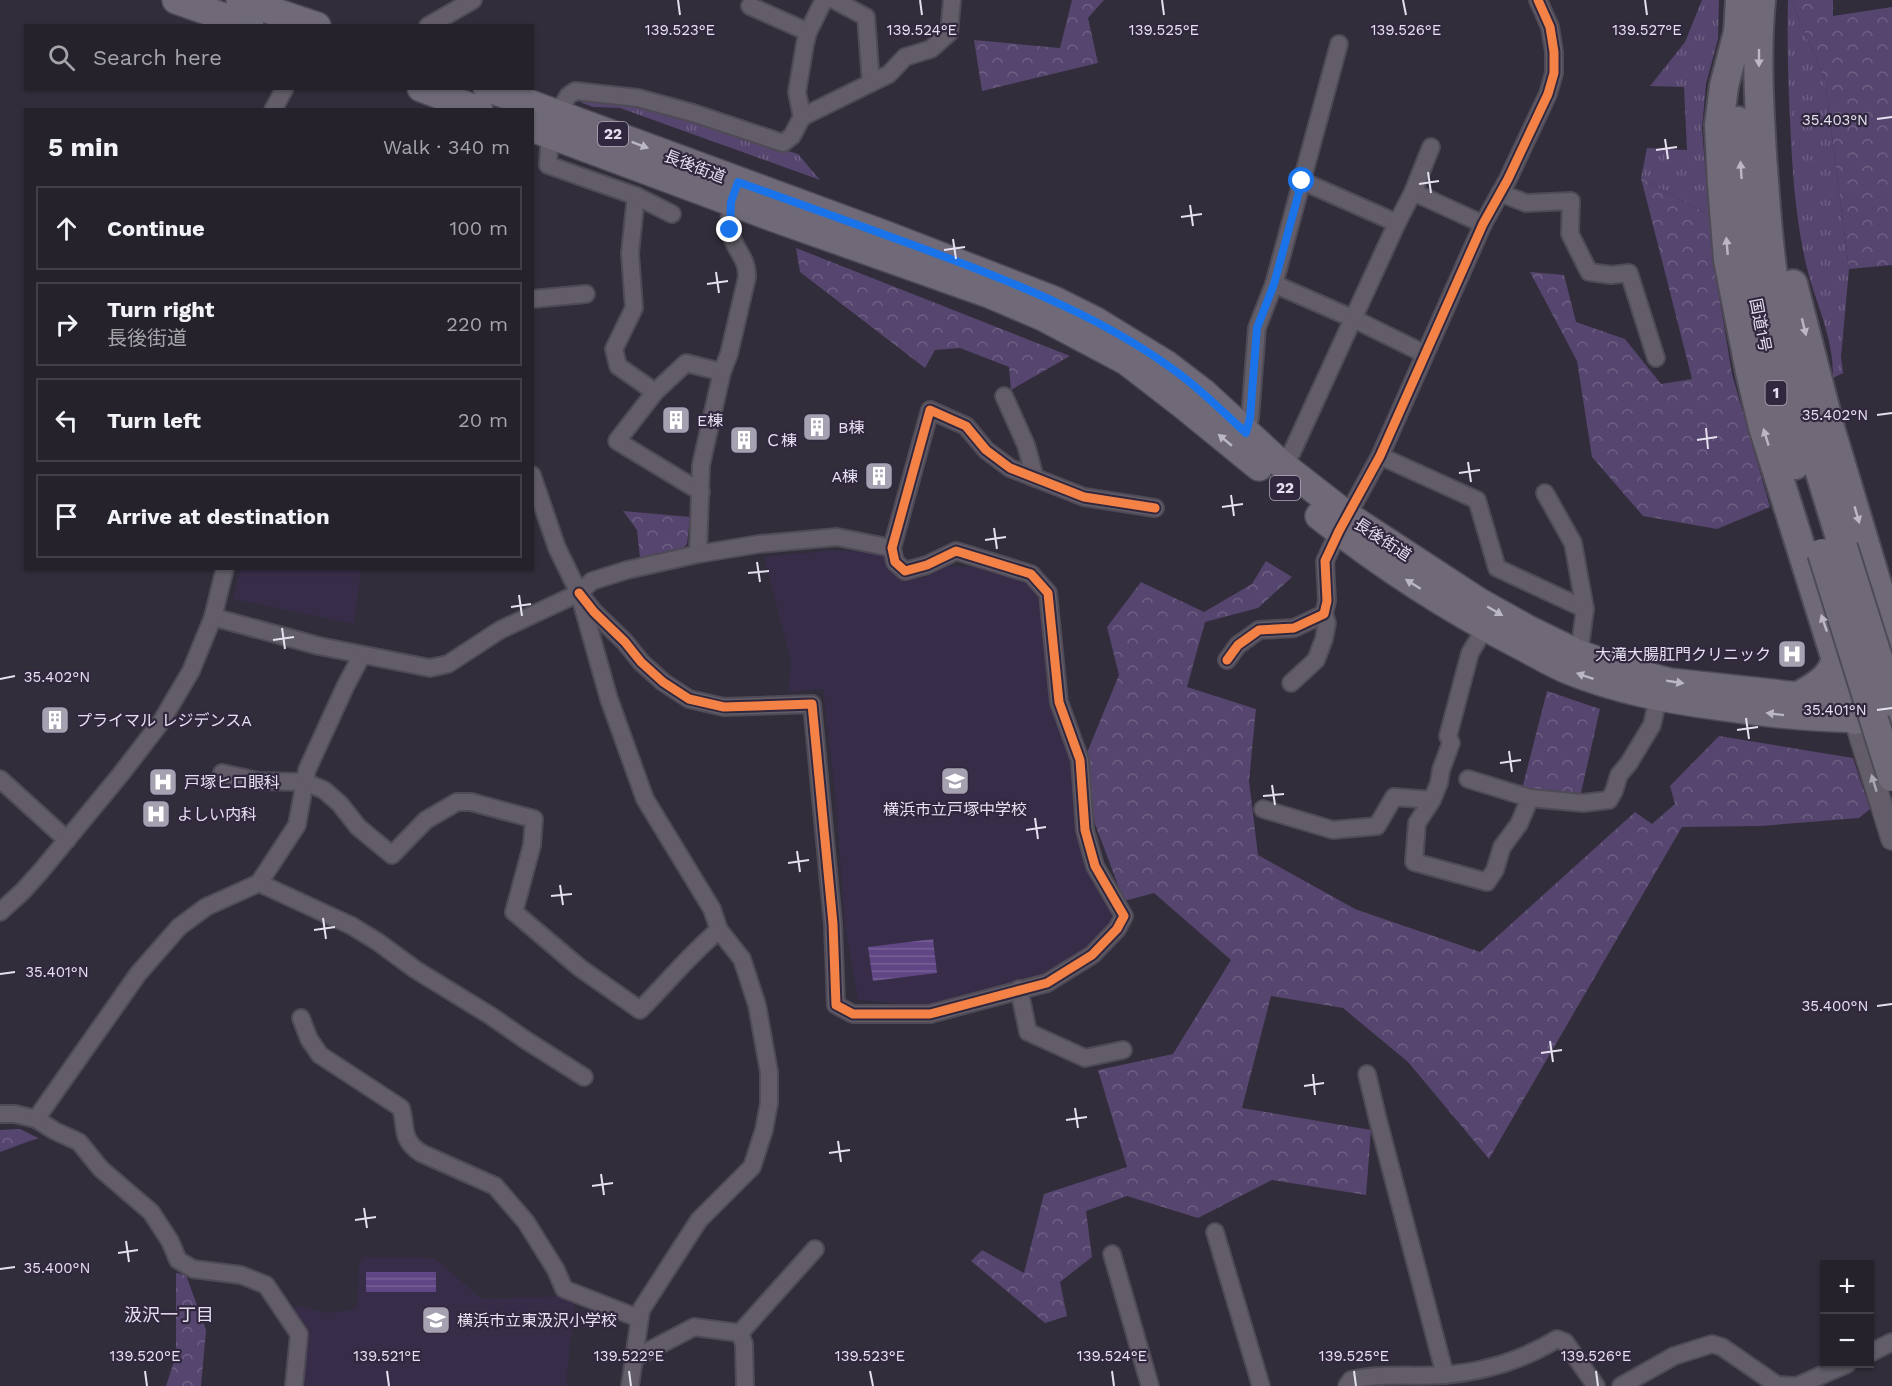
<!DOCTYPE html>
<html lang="en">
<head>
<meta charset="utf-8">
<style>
	:root { --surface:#26222c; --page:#2e2a34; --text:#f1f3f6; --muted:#a4a4a9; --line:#423f48 }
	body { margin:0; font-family:"Work Sans","Noto Sans JP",sans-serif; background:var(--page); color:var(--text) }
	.controls { position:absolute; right:18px; bottom:18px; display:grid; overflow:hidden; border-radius:0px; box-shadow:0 2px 4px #0004 }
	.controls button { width:54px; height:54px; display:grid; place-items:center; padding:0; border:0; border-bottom:2px solid var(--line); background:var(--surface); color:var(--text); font:30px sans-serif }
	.stop { position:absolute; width:18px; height:18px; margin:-14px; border:4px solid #1a73e8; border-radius:50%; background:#fff }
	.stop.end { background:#1a73e8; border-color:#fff; box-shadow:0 2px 6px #0008 }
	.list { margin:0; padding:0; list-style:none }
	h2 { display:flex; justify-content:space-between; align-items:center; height:78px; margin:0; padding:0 24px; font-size:26px }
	h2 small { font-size:20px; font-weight:400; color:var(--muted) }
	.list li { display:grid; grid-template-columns:39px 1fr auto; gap:18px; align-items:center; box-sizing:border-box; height:84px; margin:0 12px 12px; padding:0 12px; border:2px solid var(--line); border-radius:0px }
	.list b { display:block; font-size:22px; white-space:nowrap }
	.list p { margin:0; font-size:20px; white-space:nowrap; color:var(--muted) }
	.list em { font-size:20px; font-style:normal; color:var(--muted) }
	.icon { flex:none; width:33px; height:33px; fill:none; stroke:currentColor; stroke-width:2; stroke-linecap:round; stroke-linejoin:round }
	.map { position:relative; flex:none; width:1892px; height:1386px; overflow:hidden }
	.search { position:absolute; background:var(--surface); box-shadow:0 2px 4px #0004; left:24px; top:24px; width:510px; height:66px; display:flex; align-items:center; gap:15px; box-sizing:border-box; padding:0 21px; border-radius:0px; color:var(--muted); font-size:22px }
	.panel { position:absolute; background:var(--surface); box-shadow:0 2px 4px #0004; left:24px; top:108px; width:510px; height:462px; border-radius:0px }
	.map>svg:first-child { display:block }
	.built { fill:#372d48 }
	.grass { fill:url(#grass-tufts) }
	.forest { fill:url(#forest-crowns) }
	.water { fill:url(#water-rules) }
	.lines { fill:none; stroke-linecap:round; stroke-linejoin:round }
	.minor-casing { stroke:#4f4b56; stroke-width:20 }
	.tertiary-casing { stroke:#4f4b56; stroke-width:24 }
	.primary-casing { stroke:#4f4b56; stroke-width:30 }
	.trunk-casing { stroke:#4f4b56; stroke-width:32 }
	.minor { stroke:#625d68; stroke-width:16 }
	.tertiary { stroke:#625d68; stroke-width:21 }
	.primary { stroke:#706a78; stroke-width:27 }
	.trunk { stroke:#6f6978; stroke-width:28 }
	.trunk-bridge-casing { stroke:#4f4b56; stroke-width:32; stroke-linecap:butt }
	.trunk-bridge { stroke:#6f6978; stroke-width:28 }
	.cycleway-casing { stroke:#31283f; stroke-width:13 }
	.cycleway { stroke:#f48246; stroke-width:9 }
	.oneway { fill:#bcb6c5 }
	.oneway2 { fill:#bcb7c5 }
	.oneway3 { fill:#aaa5b2 }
	.route { stroke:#1a73e8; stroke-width:8 }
	.ticks { fill:none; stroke:#e5e0ef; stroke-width:2 }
	.labels { text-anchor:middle; stroke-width:4.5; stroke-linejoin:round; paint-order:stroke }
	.shield { fill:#31283f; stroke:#afa9ba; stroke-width:1.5 }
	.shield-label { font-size:15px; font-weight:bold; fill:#e5e0ef }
	.street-label { font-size:16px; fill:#e5e0ef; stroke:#31283f }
	.poi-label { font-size:16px; fill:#e5e0ef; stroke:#31283f; text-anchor:start }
	.neighbourhood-label { font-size:18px; fill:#e5e0ef; stroke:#31283f }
	.ticks-label { font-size:15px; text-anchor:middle; fill:#e5e0ef; stroke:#31283f; stroke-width:4.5; stroke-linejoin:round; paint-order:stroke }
</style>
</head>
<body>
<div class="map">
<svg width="1892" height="1386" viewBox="0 0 1892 1386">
	<defs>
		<pattern id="grass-tufts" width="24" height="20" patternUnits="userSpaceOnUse" patternTransform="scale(1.5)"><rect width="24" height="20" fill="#56456e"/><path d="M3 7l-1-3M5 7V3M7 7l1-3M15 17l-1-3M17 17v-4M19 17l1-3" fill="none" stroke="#6e6083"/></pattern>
		<pattern id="forest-crowns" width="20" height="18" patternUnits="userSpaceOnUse" patternTransform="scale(1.5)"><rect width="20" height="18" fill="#56456e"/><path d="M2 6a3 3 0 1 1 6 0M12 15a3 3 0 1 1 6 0" fill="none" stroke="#6e6083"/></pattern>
		<pattern id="water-rules" width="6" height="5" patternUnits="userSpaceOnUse" patternTransform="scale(1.5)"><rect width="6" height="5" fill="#604685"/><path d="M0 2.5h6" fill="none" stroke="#776097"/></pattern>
	</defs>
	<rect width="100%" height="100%" fill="#322d3a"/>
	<g class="built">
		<polygon points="833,550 885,553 900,575 920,579 932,574 942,566 979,567 1028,583 1038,595 1047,648 1115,913 1115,925 1084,955 1045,978 987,996 926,1006 858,1000 845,926 836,802 823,689 788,692 791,661 764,557"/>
		<polygon points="240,569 361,569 354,624 233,599"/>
		<polygon points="365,1257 434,1258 483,1299 567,1296 575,1298 566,1386 300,1386 306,1327 294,1312 296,1306 328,1313 357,1309 359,1263"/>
	</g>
	<g class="grass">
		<polygon points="1702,0 1719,0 1718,39 1706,84 1702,128 1709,215 1641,178 1647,148 1687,150 1684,87 1650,86 1685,42"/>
		<path d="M1788,0H1791L1825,80L1849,269L1841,357L1843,373L1833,378C1834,337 1815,303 1806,264C1795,216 1792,167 1790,119C1788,79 1787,40 1788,0Z"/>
		<polygon points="583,98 637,104 798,154 820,180 620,108 593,107 582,103"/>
	</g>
	<g class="forest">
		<polygon points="1072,0 1104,0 1088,18 1098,63 982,91 974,40 1060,48"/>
		<polygon points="1791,0 1833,0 1833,16 1892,7 1892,265 1849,269 1825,80"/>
		<polygon points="1641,178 1709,215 1719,295 1732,374 1770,507 1717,529 1643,516 1592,457 1577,361 1530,272 1564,275 1576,322 1625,339 1661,384 1692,379"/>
		<polygon points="796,248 1070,356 1011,390 1009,367 960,348 935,350 925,368 800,272"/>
		<polygon points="623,511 690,517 687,544 682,549 640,558 637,530"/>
		<polygon points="1266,561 1292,577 1258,608 1205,622 1187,687 1256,709 1249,781 1258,855 1355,909 1480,952 1635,812 1652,824 1675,804 1670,786 1719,736 1853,758 1870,809 1859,818 1760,826 1682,827 1489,1159 1408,1062 1343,1008 1271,996 1242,1108 1371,1130 1366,1195 1272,1180 1198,1218 1127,1196 1086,1211 1092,1257 1060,1282 1067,1316 1045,1323 971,1261 982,1250 1024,1273 1044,1194 1127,1167 1098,1070 1173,1054 1231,960 1154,893 1124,901 1095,824 1084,760 1119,675 1107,627 1141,582 1204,612 1252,584"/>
		<polygon points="1547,691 1600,709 1580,797 1522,789"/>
		<polygon points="20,1129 38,1138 0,1152 0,1130"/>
		<polygon points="176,1273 186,1275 206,1330 201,1386 166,1386 176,1355"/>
	</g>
	<g class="water">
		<polygon points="933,939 937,973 873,981 868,947"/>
		<rect x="366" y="1272" width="70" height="20"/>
	</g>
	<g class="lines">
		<g class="minor-casing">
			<g id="minor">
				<polyline points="834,0 866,17 871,83"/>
				<polyline points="750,6 808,32"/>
				<polyline points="428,26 473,0"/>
				<polyline points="273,110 285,88"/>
				<polyline points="558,113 568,96 575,91 638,98 693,113 783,143 792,136 802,117 797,92 805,44 808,32 824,0"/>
				<polyline points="802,117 889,74 905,57 931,49 949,33 952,0"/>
				<polyline points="550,134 548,165 636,196 630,253 634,308 614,349 618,366 655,392"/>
				<polyline points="1302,181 1397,223"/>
				<polyline points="1413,192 1483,224"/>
				<polyline points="1500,193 1526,203 1571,201 1570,234 1589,272 1611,275 1629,273 1656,358"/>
				<polyline points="636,196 672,214"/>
				<polyline points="1274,284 1354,319 1425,354"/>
				<polyline points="532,299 586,294"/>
				<polyline points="1004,396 1026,445 1035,478"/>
				<polyline points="1246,433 1250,418 1257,328 1274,284 1339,44"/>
				<polyline points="1380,456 1477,500 1497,568 1585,609"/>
				<polyline points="1280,463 1292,452 1397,223 1413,192 1431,147"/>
				<polyline points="532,475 557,548 579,593 609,699 645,799 712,909 719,930 742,959 757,1005 769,1072 769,1103 764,1130 752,1167 699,1220 641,1310 630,1386"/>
				<polyline points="701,492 617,441 655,392 686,363 722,372"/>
				<polyline points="1545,493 1573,543 1585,609 1581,639 1577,653"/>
				<path d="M698,554L701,465L722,372L729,354L747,277C747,259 739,255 733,240C728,229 729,208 733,196"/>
				<polyline points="579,593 594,612 625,642 641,662 663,682 689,699 724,707 812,704 833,924 836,1005 853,1014 930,1014 1047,983 1092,955 1117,929 1124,916 1095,866 1085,830 1080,760 1059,702 1048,593 1031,574 956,551 927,565 905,571 895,562 892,548 930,410 966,426 986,450 1010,468 1084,497 1155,508"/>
				<polyline points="213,617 319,646 430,668 448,664 500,630 579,593 592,581 627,570 698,554 759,544 837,537 892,548"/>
				<polyline points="1485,628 1470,653 1448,736 1451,743 1441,770 1439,783 1432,800 1417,823 1414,862 1487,882 1495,870 1502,847 1519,824 1530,798"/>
				<polyline points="1227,660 1238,645 1259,630 1294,628 1324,614 1327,601 1325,561 1339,531 1380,456 1483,224 1508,179 1548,94 1554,73 1554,52 1550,27 1538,0"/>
				<polyline points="1291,683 1316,660 1324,639 1327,623 1324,614"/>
				<path d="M222,773L258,781L305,782L324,790L340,804L358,827L392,855L426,820L457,802H471L534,819L532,845L514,912L580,968L640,1010C666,984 690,954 719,930"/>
				<polyline points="0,779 67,840"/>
				<polyline points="1468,779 1530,798 1583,803 1609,800 1614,791 1619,775 1629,763 1652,725 1658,698"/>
				<polyline points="1263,809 1333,830 1377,826 1394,797 1432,800"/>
				<polyline points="259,883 352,926 378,942 416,970 491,1016 524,1039 584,1077"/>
				<polyline points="0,912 23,891 41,871 121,774 161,722 191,671 213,617 225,568"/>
				<polyline points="1019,989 1028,1032 1085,1058 1123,1050"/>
				<path d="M301,1018L309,1039L320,1055L401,1108C407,1128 400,1139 421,1153L495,1186L526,1222L556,1270L564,1289L638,1318"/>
				<polyline points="1367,1074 1378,1120 1445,1375"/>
				<polyline points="0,1114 15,1114 36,1119 55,1131 79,1142 101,1169 151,1212 170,1241 178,1260 193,1269 241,1275 266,1285 299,1334 294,1386"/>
				<polyline points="36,1119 138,974 179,927 206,907 259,883 297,825 307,770 346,685 362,655"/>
				<polyline points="1215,1232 1261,1386"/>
				<polyline points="1112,1254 1150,1386"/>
				<polyline points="740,1333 744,1344 745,1386"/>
				<polyline points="1870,1353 1892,1342"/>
				<polyline points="633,1359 694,1327 740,1333 815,1249"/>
				<path d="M1347,1386L1351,1380C1381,1373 1413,1377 1443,1375C1484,1372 1523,1360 1557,1339L1565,1342L1596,1386"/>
				<polyline points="1621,1386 1674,1356 1712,1344 1722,1347 1777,1385 1797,1386 1847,1364"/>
			</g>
		</g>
		<g class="tertiary-casing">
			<polyline id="tertiary" points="1855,720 1892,839"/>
		</g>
		<g class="primary-casing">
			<g id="primary">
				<polyline points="176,0 250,26"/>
				<polyline points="240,0 317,26"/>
				<polyline points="421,88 479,110"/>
				<polyline points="487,88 889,236 1054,300 1096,321 1166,364 1204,393 1280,463 1348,516 1478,601 1528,629 1577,653 1624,670 1670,682 1799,696 1870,699"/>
				<polyline points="532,128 774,218 989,294 1043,317 1126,361 1183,405 1259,467"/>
				<path d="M1319,516C1381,565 1447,608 1517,644C1535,653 1552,664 1570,671C1617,690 1665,699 1715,706C1774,715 1833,720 1892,719"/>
			</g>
		</g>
		<g class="trunk-casing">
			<g id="trunk">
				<path d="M1761,0C1756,52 1759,103 1762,155C1765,193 1767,231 1772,268C1784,363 1815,456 1843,547"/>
				<polyline points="1738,32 1724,86 1719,125 1722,184 1728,260 1750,372 1763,427 1855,720"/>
				<polyline points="1737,51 1740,0"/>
				<path d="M1738,121C1740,156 1742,192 1746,227C1753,307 1772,388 1795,465"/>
				<polyline points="1793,284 1831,431 1892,634"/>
				<path d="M1799,696C1816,686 1832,678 1836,658"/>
			</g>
		</g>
		<use href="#minor" class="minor"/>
		<use href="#tertiary" class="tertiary"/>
		<use href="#primary" class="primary"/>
		<use href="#trunk" class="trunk"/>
		<g class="trunk-bridge-casing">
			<g id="trunk-bridge">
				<polyline points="1843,547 1892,702"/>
				<polyline points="1822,553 1892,777"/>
			</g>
		</g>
		<use href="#trunk-bridge" class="trunk-bridge"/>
		<g class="cycleway-casing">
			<g id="cycleway">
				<polyline points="579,593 594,612 625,642 641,662 663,682 689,699 724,707 812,704 833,924 836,1005 853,1014 930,1014 1047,983 1092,955 1117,929 1124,916 1095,866 1085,830 1080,760 1059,702 1048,593 1031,574 956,551 927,565 905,571 895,562 892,548 930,410 966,426 986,450 1010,468 1084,497 1155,508"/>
				<polyline points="1227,660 1238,645 1259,630 1294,628 1324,614 1327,601 1325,561 1339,531 1380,456 1483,224 1508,179 1548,94 1554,73 1554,52 1550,27 1538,0"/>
			</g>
		</g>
		<use href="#cycleway" class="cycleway"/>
	</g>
	<defs><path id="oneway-solid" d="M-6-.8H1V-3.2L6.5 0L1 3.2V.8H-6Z" transform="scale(1.5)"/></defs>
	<g class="oneway">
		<use href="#oneway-solid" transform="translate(1759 58) rotate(90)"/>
		<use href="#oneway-solid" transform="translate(1741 170) rotate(-94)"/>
		<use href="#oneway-solid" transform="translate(1727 246) rotate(-95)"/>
		<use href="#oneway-solid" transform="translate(1804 327) rotate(76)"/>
		<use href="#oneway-solid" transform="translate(1766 437) rotate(-107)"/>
		<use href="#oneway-solid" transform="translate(1857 515) rotate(74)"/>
		<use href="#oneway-solid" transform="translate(1824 623) rotate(-109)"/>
	</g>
	<g class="oneway2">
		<use href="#oneway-solid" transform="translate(640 145) rotate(21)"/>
		<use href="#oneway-solid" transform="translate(1225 440) rotate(-140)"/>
		<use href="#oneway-solid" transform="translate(1413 584) rotate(-148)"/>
		<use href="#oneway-solid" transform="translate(1495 611) rotate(30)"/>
		<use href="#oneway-solid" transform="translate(1585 676) rotate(-161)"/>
		<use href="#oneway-solid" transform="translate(1675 682) rotate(9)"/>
		<use href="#oneway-solid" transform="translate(1775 714) rotate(-173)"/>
	</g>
	<use class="oneway3" href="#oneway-solid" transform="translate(1874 783) rotate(-107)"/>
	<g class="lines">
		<path class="route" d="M730,230L731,202L738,182C811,208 884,234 956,261C1029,289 1102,319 1167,365C1196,385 1220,409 1246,433L1250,418L1257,328L1274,284L1302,181"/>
	</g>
	<path class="ticks" d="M678,0L680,15M920,0L922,15M1162,0L1164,15M1403,0L1406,15M1645,0L1647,15M1877,119L1892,117M1665,139L1668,159M1656,150L1677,147M1428,172L1431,193M1419,184L1439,181M1190,205L1193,226M1181,217L1202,214M953,239L956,259M944,250L965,247M716,272L719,293M707,284L728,281M1877,415L1892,413M1706,428L1708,449M1697,440L1717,437M1468,462L1471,482M1459,473L1480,470M1231,495L1234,516M1222,507L1243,504M994,528L997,549M985,540L1006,537M757,562L760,582M748,573L769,571M519,595L522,616M511,607L531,604M282,628L285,649M273,640L294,637M0,679L15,676M1877,710L1892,708M1746,718L1749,739M1737,730L1758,727M1509,751L1512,772M1500,763L1521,760M1272,785L1275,805M1263,796L1284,794M1035,818L1038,839M1026,830L1046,827M797,851L800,872M788,863L809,860M560,885L563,905M551,896L572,894M323,918L326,939M314,930L335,927M0,974L15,972M1877,1006L1892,1004M1550,1041L1553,1062M1541,1053L1562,1050M1313,1074L1315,1095M1304,1086L1324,1083M1075,1108L1078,1128M1066,1120L1087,1117M838,1141L841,1162M829,1153L850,1150M601,1174L604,1195M592,1186L613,1183M364,1208L367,1228M355,1220L376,1217M126,1241L129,1262M118,1253L138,1250M0,1269L15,1267M145,1371L147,1386M387,1371L389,1386M629,1371L631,1386M870,1371L873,1386M1112,1371L1114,1386M1354,1371L1356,1386M1596,1371L1598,1386"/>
	<defs>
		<g id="building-square" transform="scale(1.5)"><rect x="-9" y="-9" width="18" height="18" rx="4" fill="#a6a1b0" stroke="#31283f"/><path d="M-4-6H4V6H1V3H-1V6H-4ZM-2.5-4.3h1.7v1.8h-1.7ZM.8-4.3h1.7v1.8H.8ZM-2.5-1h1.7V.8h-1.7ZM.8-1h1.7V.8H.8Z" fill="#fff"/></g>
		<g id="hospital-square" transform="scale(1.5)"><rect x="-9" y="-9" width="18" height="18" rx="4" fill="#a6a1b0" stroke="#31283f"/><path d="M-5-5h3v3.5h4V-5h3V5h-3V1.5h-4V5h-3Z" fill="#fff"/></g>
		<g id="school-square" transform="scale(1.5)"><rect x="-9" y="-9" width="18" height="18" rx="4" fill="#a6a1b0" stroke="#31283f"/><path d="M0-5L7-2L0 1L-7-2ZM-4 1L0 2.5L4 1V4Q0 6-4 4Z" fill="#fff"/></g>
	</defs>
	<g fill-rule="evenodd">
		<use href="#building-square" x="676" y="420"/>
		<use href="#building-square" x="817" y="427"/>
		<use href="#building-square" x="744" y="440"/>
		<use href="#building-square" x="879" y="476"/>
		<use href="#hospital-square" x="1792" y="654"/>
		<use href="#building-square" x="55" y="720"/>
		<use href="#school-square" x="955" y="781"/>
		<use href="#hospital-square" x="163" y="782"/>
		<use href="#hospital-square" x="156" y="814"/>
		<use href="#school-square" x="436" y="1320"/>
	</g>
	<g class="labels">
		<g class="shield">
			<rect x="598" y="122" width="30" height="24" rx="4.5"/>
			<rect x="1765.5" y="381" width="21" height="24" rx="4.5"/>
			<rect x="1270" y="476" width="30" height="24" rx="4.5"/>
		</g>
		<g class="shield-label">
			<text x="613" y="139">22</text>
			<text x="1776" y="398">1</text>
			<text x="1285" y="493">22</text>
		</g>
		<g class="street-label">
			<text transform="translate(695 166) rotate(21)" y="6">長後街道</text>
			<text transform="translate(1761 325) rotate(79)" y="6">国道1号</text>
			<text transform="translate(1383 539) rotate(33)" y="6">長後街道</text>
		</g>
		<g class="poi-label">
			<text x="697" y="426">E棟</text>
			<text x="838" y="433">B棟</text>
			<text x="765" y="446">Ｃ棟</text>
			<text x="858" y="482" text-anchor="end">A棟</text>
			<text x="1771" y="660" text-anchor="end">大滝大腸肛門クリニック</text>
			<text x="76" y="726">プライマル レジデンスA</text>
			<text x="184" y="788">戸塚ヒロ眼科</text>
			<text x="955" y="815" text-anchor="middle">横浜市立戸塚中学校</text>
			<text x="177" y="820">よしい内科</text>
			<text x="457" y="1326">横浜市立東汲沢小学校</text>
		</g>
		<g class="neighbourhood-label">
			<text x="169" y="1321">汲沢一丁目</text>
		</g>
	</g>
	<g class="ticks-label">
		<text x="680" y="35">139.523°E</text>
		<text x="922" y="35">139.524°E</text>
		<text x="1164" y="35">139.525°E</text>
		<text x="1406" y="35">139.526°E</text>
		<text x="1647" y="35">139.527°E</text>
		<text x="1835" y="125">35.403°N</text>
		<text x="1835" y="420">35.402°N</text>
		<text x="57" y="682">35.402°N</text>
		<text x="1835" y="715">35.401°N</text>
		<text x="57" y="977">35.401°N</text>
		<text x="1835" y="1011">35.400°N</text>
		<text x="57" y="1273">35.400°N</text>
		<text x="145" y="1361">139.520°E</text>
		<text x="387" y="1361">139.521°E</text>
		<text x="629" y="1361">139.522°E</text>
		<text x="870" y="1361">139.523°E</text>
		<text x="1112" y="1361">139.524°E</text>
		<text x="1354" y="1361">139.525°E</text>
		<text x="1596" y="1361">139.526°E</text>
	</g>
</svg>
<div class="controls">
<button>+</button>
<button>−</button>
</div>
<div class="stop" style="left:1302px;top:181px"></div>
<div class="stop end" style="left:730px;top:230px"></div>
<div class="search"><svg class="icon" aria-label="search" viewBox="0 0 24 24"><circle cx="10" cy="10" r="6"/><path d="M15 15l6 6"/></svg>Search here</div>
<section class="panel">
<h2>5 min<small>Walk · 340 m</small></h2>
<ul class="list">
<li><svg class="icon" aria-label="ahead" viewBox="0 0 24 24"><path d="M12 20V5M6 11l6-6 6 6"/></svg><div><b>Continue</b></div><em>100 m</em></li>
<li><svg class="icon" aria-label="right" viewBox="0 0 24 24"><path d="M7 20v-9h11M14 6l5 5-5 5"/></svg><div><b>Turn right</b><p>長後街道</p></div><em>220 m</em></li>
<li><svg class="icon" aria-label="left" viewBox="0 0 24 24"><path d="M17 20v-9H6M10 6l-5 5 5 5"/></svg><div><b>Turn left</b></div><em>20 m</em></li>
<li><svg class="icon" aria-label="arrive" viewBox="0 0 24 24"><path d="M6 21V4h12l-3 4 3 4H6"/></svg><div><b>Arrive at destination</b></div></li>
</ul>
</section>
</div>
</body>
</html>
